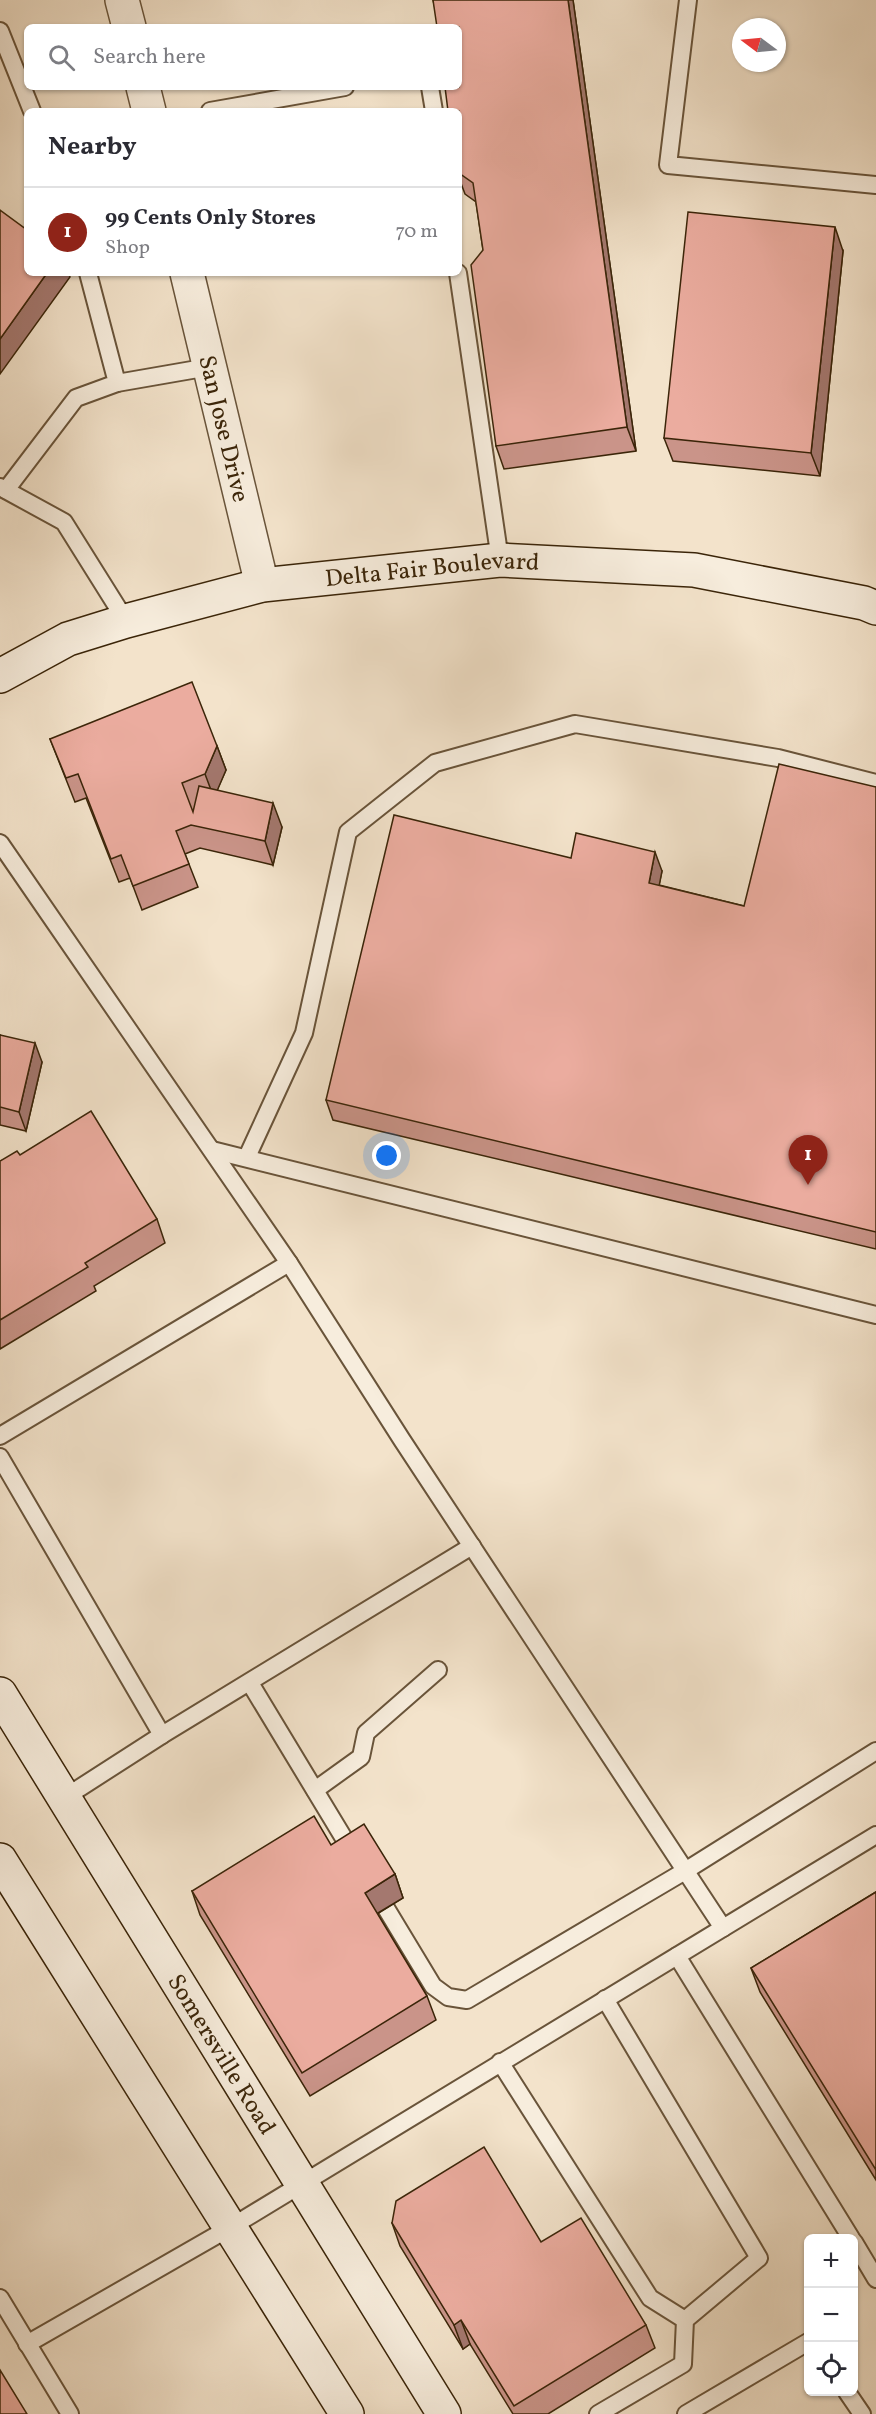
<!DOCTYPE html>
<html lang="en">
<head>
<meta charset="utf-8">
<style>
	:root { --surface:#fff; --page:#f2f2f3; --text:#2b2b33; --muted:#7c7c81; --line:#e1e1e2; --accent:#8f2418 }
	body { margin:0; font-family:Vollkorn,serif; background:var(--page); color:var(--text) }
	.controls { position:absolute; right:18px; bottom:18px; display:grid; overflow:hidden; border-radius:9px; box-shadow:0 2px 4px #0004 }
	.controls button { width:54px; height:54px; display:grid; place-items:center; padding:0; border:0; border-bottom:2px solid var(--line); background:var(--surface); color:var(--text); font:30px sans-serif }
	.compass { position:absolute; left:732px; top:18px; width:54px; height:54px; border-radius:50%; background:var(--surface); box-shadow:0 2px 4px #0004; rotate:286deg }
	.you { position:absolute; left:387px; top:1156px; width:21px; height:21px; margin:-15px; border:4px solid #fff; border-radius:50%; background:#1a73e8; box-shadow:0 0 0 9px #1a73e833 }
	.badge { display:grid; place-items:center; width:39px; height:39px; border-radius:50%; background:var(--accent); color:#fff; font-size:20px; font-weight:700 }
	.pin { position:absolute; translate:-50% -50px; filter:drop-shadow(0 2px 3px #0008) }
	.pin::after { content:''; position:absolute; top:32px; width:21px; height:18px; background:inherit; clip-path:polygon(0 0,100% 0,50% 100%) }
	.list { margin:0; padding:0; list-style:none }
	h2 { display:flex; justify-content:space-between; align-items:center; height:78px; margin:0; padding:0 24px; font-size:26px }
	h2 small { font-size:20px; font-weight:400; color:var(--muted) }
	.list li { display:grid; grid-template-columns:39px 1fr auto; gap:18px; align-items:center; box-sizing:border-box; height:90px; padding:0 24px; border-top:2px solid var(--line) }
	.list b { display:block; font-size:22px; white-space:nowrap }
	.list p { margin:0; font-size:20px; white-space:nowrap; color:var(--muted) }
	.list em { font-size:20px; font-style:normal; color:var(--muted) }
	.icon { flex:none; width:33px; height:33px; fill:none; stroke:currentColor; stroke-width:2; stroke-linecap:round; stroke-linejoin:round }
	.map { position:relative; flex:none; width:876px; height:2414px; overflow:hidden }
	.search { position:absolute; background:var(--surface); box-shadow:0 2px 4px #0004; left:24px; top:24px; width:438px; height:66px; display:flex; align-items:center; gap:15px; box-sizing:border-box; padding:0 21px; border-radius:9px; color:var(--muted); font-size:22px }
	.panel { position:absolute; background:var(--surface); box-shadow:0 2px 4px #0004; left:24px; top:108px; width:438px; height:168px; border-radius:9px }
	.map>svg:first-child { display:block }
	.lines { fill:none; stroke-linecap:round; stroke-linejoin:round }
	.lane-casing { stroke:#69543a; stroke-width:20 }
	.street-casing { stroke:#69543a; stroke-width:36 }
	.secondary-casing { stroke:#3b2509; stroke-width:36 }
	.lane { stroke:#f7eddd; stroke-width:16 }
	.street { stroke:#f7eddd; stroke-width:33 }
	.secondary { stroke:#f7eddd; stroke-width:33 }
	.wall { fill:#ca9489; stroke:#3b2509; stroke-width:1.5 }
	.shaded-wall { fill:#a4786f; stroke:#3b2509; stroke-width:1.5 }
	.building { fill:#ebac9f; stroke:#3b2509; stroke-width:1.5 }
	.labels { text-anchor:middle; stroke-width:4.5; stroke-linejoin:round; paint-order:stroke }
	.street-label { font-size:24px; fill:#3b2509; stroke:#f7eddd }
</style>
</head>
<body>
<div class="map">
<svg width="876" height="2414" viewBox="0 0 876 2414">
	<rect width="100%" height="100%" fill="#f3e3cb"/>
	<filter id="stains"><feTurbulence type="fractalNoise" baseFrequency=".00333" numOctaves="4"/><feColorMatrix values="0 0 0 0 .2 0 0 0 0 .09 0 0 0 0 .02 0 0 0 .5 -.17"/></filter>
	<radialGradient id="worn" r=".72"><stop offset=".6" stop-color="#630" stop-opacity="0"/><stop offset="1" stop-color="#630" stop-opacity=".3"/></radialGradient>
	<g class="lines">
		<g class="lane-casing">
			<g id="lane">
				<polyline points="688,0 668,165 876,185"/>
				<polyline points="0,31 32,111"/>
				<polyline points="430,87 434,111"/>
				<polyline points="210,111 345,87"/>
				<polyline points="458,273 500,560"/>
				<polyline points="117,383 209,367"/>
				<polyline points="0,487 64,522 126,621"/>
				<polyline points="6,490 76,398 117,383 88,273"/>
				<polyline points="0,843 289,1263 402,1440 723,1928"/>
				<polyline points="212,1150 876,1315"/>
				<polyline points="247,1157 304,1033 348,832 435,763 575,724 778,758 876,783"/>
				<polyline points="0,1436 289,1263"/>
				<polyline points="0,1457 162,1735"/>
				<polyline points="250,1683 354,1855"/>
				<polyline points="315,1790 361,1757 366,1733 438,1670"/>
				<polyline points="64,1798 162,1735 472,1546"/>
				<polyline points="375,1890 433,1986 448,1997 467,2000 685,1871 876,1751"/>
				<polyline points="677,1956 851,2238"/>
				<polyline points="500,2062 650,2298 685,2320"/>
				<polyline points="854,2242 876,2279"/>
				<polyline points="0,2298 70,2414"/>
				<polyline points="27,2344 231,2227 876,1835"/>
				<polyline points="847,2392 862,2414"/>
				<polyline points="598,2414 683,2364 685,2320 759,2258 605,1999"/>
				<polyline points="686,2414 808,2342"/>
			</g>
		</g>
		<g class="street-casing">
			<g id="street">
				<polyline points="122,0 129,27"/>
				<polyline points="143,87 149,111"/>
				<path id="s1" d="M187,273L262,585"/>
			</g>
		</g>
		<g class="secondary-casing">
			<g id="secondary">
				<path id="s2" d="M0,676L68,639L126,621L262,585L500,560L694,570L864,603L876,608"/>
				<path id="s3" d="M0,1694L444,2414"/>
				<polyline points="0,1860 347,2414"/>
			</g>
		</g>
		<use href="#lane" class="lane"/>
		<use href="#street" class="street"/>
		<use href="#secondary" class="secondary"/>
	</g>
	<g class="wall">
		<polygon points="433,0 573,0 636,451 504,469 496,446 483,250 476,202 465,194 459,178 459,111"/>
		<polygon points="843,251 820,476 673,461 664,438"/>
		<polygon points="50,739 217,746 226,770 217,790 282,827 273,865 200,848 185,854 198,887 142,910 130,878 119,882 86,798 75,802"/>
		<polygon points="876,787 876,1249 333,1120 326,1100 571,858 662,871 659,885 744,906"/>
		<polygon points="0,1035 42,1062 26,1131 0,1125"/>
		<polygon points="20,1155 157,1219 165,1243 94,1286 96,1291 0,1349 0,1161"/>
		<polygon points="395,1874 403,1898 377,1914 427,1996 436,2020 310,2096 200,1915 192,1891"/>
		<polygon points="876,1892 876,2180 760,1992 751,1968"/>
		<polygon points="392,2223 541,2242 646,2325 655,2348 548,2414 513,2414 470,2344 463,2349 400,2246"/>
	</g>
	<g class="shaded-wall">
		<polygon points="568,0 573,0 636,451 627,427"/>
		<polygon points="835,227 843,251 820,476 811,453"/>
		<polygon points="47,273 68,273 70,277 0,374 0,339"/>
		<polygon points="217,746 226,770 214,798 205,774"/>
		<polygon points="273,803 282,827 273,865 265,841"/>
		<polygon points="655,852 662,871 656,902 649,883"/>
		<polygon points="35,1043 42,1062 26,1131 19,1112"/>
		<polygon points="395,1874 403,1898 373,1916 365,1893"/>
		<polygon points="461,2320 470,2344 463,2349 454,2325"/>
	</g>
	<g class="building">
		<polygon points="433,0 568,0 627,427 496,446 471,265 483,250 473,183 459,173 459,111 448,111 445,87 459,87 459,27 437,27"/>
		<polygon points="0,210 27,230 27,273 47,273 0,339"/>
		<polygon points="688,212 835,227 811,453 664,438"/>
		<polygon points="192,682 217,746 205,774 182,783 193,812 199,786 273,803 265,841 191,825 176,831 189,864 133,886 121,855 111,859 78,774 66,778 50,739"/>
		<polygon points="779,764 876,787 876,1232 326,1100 394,815 571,858 576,833 655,852 649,883 744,906"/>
		<polygon points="0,1035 35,1043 19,1112 0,1107"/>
		<polygon points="91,1111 157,1219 85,1263 88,1267 0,1320 0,1161 17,1151 20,1155"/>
		<polygon points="314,1816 331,1845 364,1824 395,1874 365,1893 427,1996 302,2073 192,1891"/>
		<polygon points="876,1892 876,2170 751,1968"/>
		<polygon points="484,2147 541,2242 581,2218 646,2325 514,2406 461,2320 454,2325 392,2223 396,2201"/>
		<polygon points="0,2370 27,2414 0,2414"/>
	</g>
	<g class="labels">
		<g class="street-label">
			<text dy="8" stroke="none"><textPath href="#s1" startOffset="160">San Jose Drive</textPath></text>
			<text dy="8" stroke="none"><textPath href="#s2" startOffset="450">Delta Fair Boulevard</textPath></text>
			<text dy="8" stroke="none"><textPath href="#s3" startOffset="423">Somersville Road</textPath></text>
		</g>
	</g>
	<rect width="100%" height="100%" filter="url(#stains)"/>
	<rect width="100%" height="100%" fill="url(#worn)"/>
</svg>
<div class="controls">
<button>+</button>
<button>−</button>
<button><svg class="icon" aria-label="locate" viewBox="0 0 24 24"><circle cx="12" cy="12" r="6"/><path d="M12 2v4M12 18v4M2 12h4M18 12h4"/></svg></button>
</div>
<svg class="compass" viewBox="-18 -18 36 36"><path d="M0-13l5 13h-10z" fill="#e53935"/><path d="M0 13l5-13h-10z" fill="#7c7c81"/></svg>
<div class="you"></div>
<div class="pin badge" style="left:808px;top:1185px">1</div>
<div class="search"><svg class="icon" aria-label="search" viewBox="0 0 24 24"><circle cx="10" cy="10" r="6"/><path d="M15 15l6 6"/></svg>Search here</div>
<section class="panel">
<h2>Nearby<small></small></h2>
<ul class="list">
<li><span class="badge">1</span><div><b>99 Cents Only Stores</b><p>Shop</p></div><em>70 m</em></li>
</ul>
</section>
</div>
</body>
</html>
